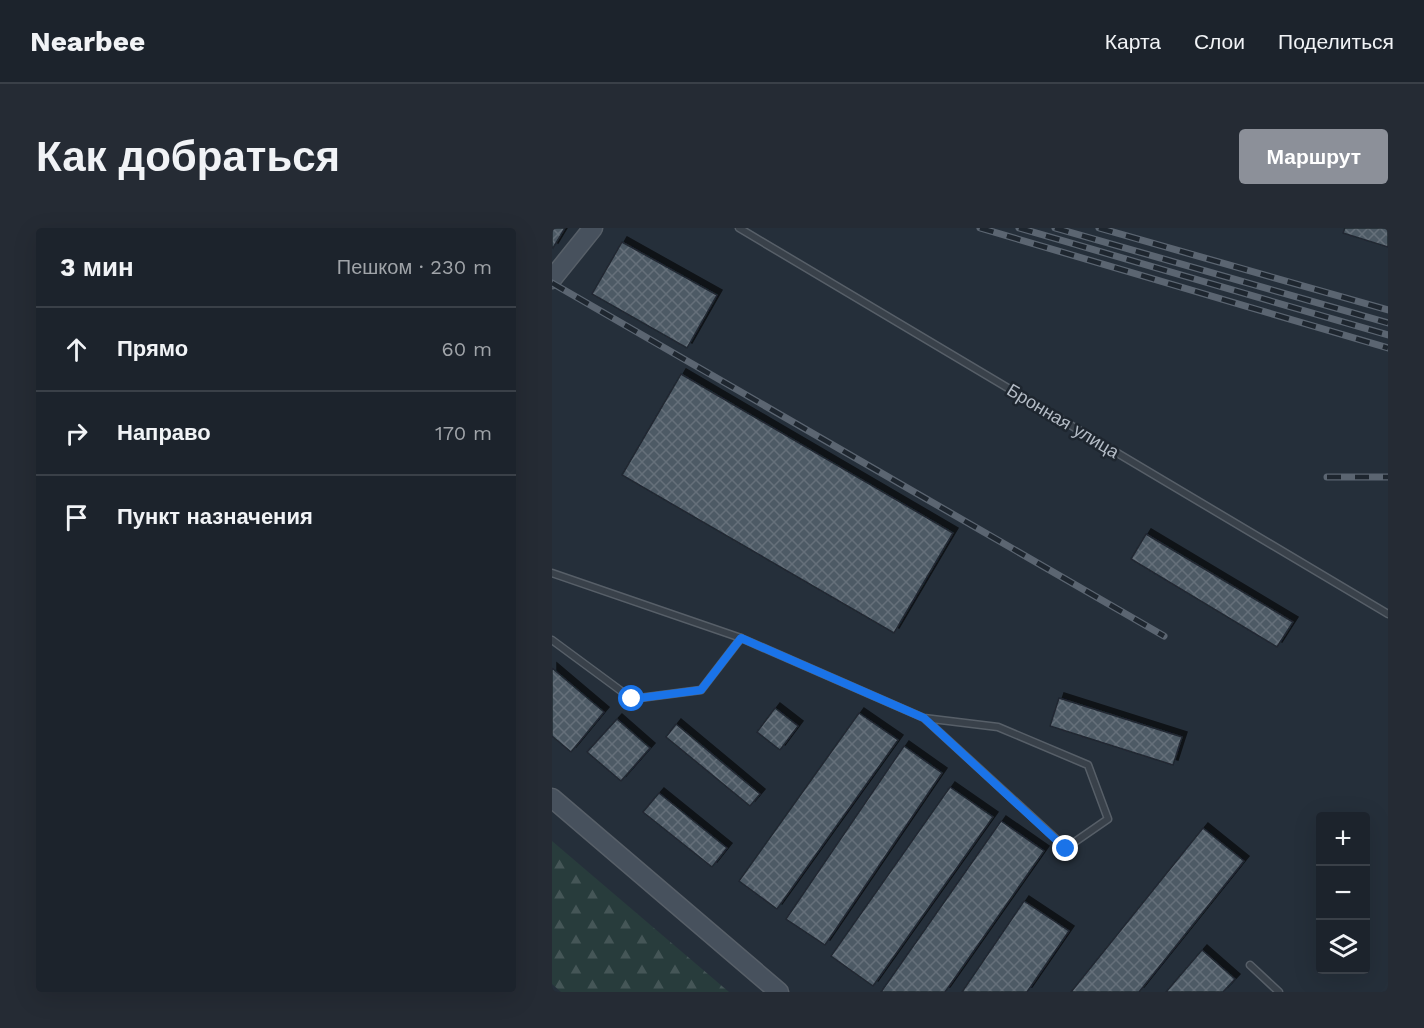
<!DOCTYPE html>
<html lang="ru">
<head>
<meta charset="utf-8">
<style>
	:root { --surface:#1c232c; --page:#252b34; --text:#f1f3f6; --muted:#a0a4a9; --line:#3a4048; --accent:#8c9099 }
	body { margin:0; font-family:"Work Sans",sans-serif; background:var(--page); color:var(--text) }
	.controls { position:absolute; right:18px; bottom:18px; display:grid; overflow:hidden; border-radius:6px; box-shadow:0 6px 24px #0002 }
	.controls button { width:54px; height:54px; display:grid; place-items:center; padding:0; border:0; border-bottom:2px solid var(--line); background:var(--surface); color:var(--text); font:30px sans-serif }
	.stop { position:absolute; width:18px; height:18px; margin:-14px; border:4px solid #1a73e8; border-radius:50%; background:#fff }
	.stop.end { background:#1a73e8; border-color:#fff; box-shadow:0 2px 6px #0008 }
	.list { margin:0; padding:0; list-style:none }
	h2 { display:flex; justify-content:space-between; align-items:center; height:78px; margin:0; padding:0 24px; font-size:26px }
	h2 small { font-size:20px; font-weight:400; color:var(--muted) }
	.list li { display:grid; grid-template-columns:39px 1fr auto; gap:18px; align-items:center; box-sizing:border-box; height:84px; padding:0 24px; border-top:2px solid var(--line) }
	.list b { display:block; font-size:22px; white-space:nowrap }
	.list em { font-size:20px; font-style:normal; color:var(--muted) }
	.icon { flex:none; width:33px; height:33px; fill:none; stroke:currentColor; stroke-width:2; stroke-linecap:round; stroke-linejoin:round }
	.map { position:relative; flex:none; width:836px; height:764px; overflow:hidden; border-radius:6px }
	header { display:flex; align-items:center; gap:36px; box-sizing:border-box; height:84px; padding:0 30px; background:var(--surface); border-bottom:2px solid var(--line) }
	header strong { font-size:28px }
	nav { display:flex; gap:33px; margin-inline-start:auto; font-size:21px }
	.intro { display:flex; align-items:center; justify-content:space-between; box-sizing:border-box; height:144px; padding:0 36px }
	h1 { margin:0; font-size:42px }
	.button { padding:15px 27px; border-radius:6px; background:var(--accent); color:#fff; font-size:21px; font-weight:700 }
	main { display:flex; gap:36px; padding:0 36px }
	aside { flex:1; background:var(--surface); border-radius:6px; box-shadow:0 6px 24px #0002 }
	.map>svg:first-child { display:block }
	.forest { fill:url(#forest-firs) }
	.building { fill:url(#building-cross-hatch); stroke:#202831; stroke-width:1.5; filter:url(#shadow) }
	.lines { fill:none; stroke-linecap:round; stroke-linejoin:round }
	.lane-casing { stroke:#575f68; stroke-width:9 }
	.secondary-casing { stroke:#575f68; stroke-width:21 }
	.lane { stroke:#39414a; stroke-width:6 }
	.secondary { stroke:#47515d; stroke-width:18 }
	.rail-casing { stroke:#5b6571; stroke-width:7 }
	.rail { stroke:#1e262f; stroke-width:4.5; stroke-dasharray:14; stroke-linecap:butt }
	.route { stroke:#1a73e8; stroke-width:8 }
	.labels { text-anchor:middle; stroke-width:5; stroke-linejoin:round; paint-order:stroke }
	.street-label { font-size:18px; fill:#b4bcc6; stroke:#1e262f }
</style>
</head>
<body>
<header>
<strong>Nearbee</strong>
<nav><a>Карта</a><a>Слои</a><a>Поделиться</a></nav>
</header>
<div class="intro"><h1>Как добраться</h1><a class="button">Маршрут</a></div>
<main>
<aside>
<h2>3 мин<small>Пешком · 230 m</small></h2>
<ul class="list">
<li><svg class="icon" aria-label="ahead" viewBox="0 0 24 24"><path d="M12 20V5M6 11l6-6 6 6"/></svg><div><b>Прямо</b></div><em>60 m</em></li>
<li><svg class="icon" aria-label="right" viewBox="0 0 24 24"><path d="M7 20v-9h11M14 6l5 5-5 5"/></svg><div><b>Направо</b></div><em>170 m</em></li>
<li><svg class="icon" aria-label="arrive" viewBox="0 0 24 24"><path d="M6 21V4h12l-3 4 3 4H6"/></svg><div><b>Пункт назначения</b></div></li>
</ul>
</aside>
<div class="map">
<svg width="836" height="764" viewBox="0 0 836 764">
	<defs>
		<pattern id="forest-firs" width="22" height="20" patternUnits="userSpaceOnUse" patternTransform="scale(1.5)"><rect width="22" height="20" fill="#283c3c"/><path d="M5 1l3.5 6h-7zM16 11l3.5 6h-7z" fill="#455657"/></pattern>
		<pattern id="building-cross-hatch" width="8" height="8" patternUnits="userSpaceOnUse" patternTransform="scale(1.5)"><rect width="8" height="8" fill="#4e5a65"/><path d="M0 0l8 8M0 8l8-8" fill="none" stroke="#65707a"/></pattern>
		<filter id="shadow"><feDropShadow dx="5" dy="-5" stdDeviation="0" flood-color="#0009"/></filter>
	</defs>
	<rect width="100%" height="100%" fill="#252f3a"/>
	<polygon class="forest" points="0,613 177,764 9,764 0,756"/>
	<g class="building">
		<polygon points="0,0 13,0 1,20 0,19"/>
		<polygon points="793,0 836,0 836,19 791,5"/>
		<polygon points="70,14 165,67 135,120 40,66"/>
		<polygon points="129,146 401,305 342,405 70,247"/>
		<polygon points="594,306 741,394 725,419 579,331"/>
		<polygon points="0,440 52,484 19,524 0,508"/>
		<polygon points="507,470 630,509 621,537 498,498"/>
		<polygon points="223,480 246,498 228,522 205,504"/>
		<polygon points="307,485 346,512 225,681 187,653"/>
		<polygon points="65,491 98,520 69,553 35,524"/>
		<polygon points="124,496 208,566 198,578 114,509"/>
		<polygon points="352,518 390,545 273,717 234,691"/>
		<polygon points="398,559 441,589 321,758 279,728"/>
		<polygon points="107,565 175,620 160,639 91,584"/>
		<polygon points="449,593 492,623 393,764 329,764"/>
		<polygon points="651,600 692,633 587,764 519,764"/>
		<polygon points="472,673 517,703 475,764 410,764"/>
		<polygon points="650,722 683,751 671,764 614,764"/>
	</g>
	<g class="lines">
		<g class="lane-casing">
			<g id="lane">
				<polyline points="187,0 836,386"/>
				<polyline points="0,345 189,410 372,490 446,499 536,537 556,591 514,620 372,490"/>
				<polyline points="0,412 80,471 149,462 189,410"/>
				<polyline points="698,737 727,764"/>
			</g>
		</g>
		<g class="secondary-casing">
			<g id="secondary">
				<polyline points="0,51 41,0"/>
				<polyline points="0,570 227,764"/>
			</g>
		</g>
		<use href="#lane" class="lane"/>
		<use href="#secondary" class="secondary"/>
		<g class="rail-casing">
			<g id="rail">
				<polyline points="428,0 836,120"/>
				<polyline points="467,0 836,107"/>
				<polyline points="503,0 836,95"/>
				<polyline points="547,0 836,82"/>
				<polyline points="0,55 612,408"/>
				<polyline points="775,249 836,249"/>
			</g>
		</g>
		<use href="#rail" class="rail"/>
	</g>
	<g class="lines">
		<polyline class="route" points="80,471 149,462 189,410 372,490 514,621"/>
	</g>
	<g class="labels">
		<g class="street-label">
			<text transform="translate(511 193) rotate(31)" y="6">Бронная улица</text>
		</g>
	</g>
</svg>
<div class="controls">
<button>+</button>
<button>−</button>
<button><svg class="icon" aria-label="layers" viewBox="0 0 24 24"><path d="M12 4l9 5-9 5-9-5zM3 14l9 5 9-5"/></svg></button>
</div>
<div class="stop" style="left:80px;top:471px"></div>
<div class="stop end" style="left:514px;top:621px"></div>
</div>
</main>
</body>
</html>
